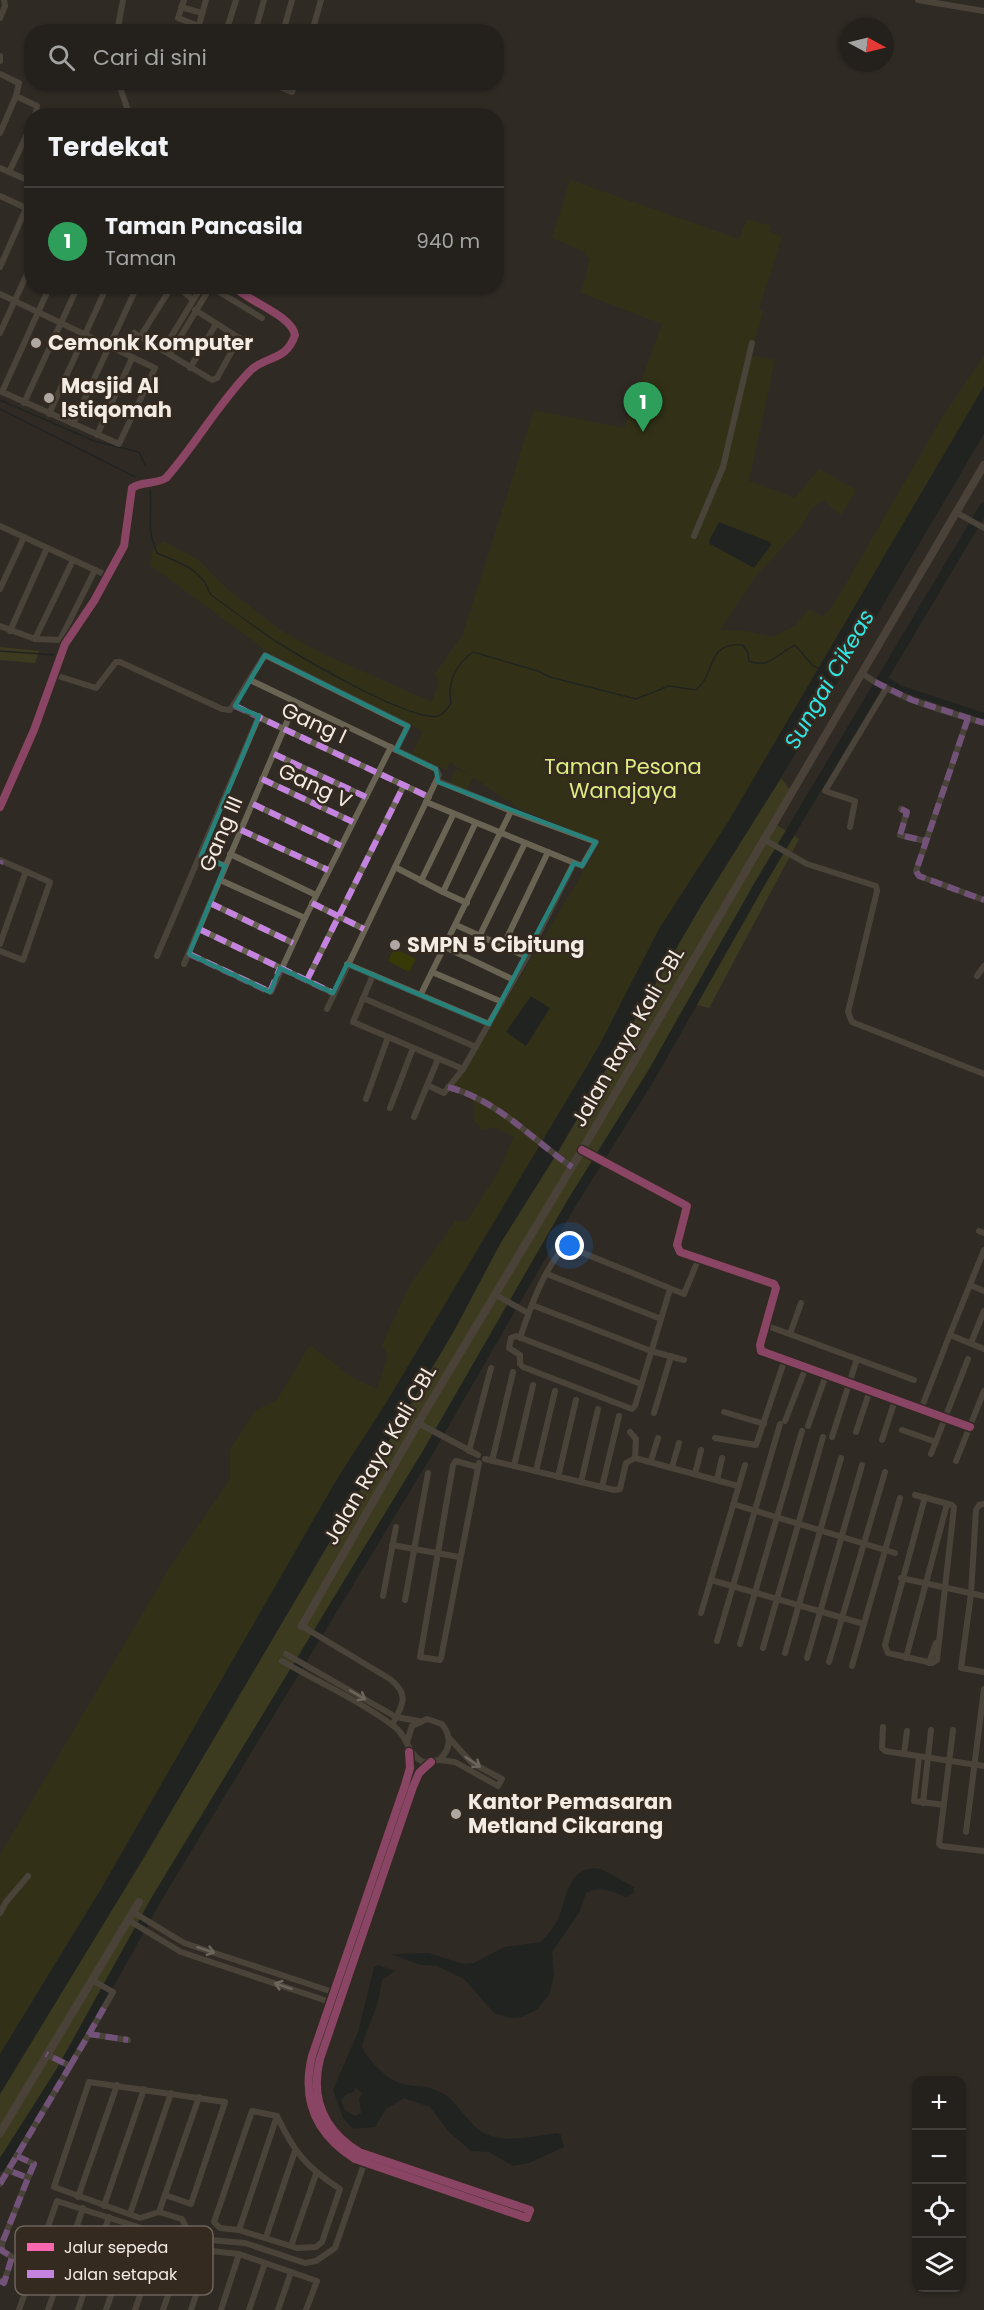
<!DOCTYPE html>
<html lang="id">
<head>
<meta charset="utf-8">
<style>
	:root { --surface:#24201c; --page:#2c2825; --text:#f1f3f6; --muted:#a3a3a3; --line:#413e3b; --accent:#afa8a2 }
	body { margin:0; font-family:Poppins,sans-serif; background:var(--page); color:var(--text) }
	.controls { position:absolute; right:18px; bottom:18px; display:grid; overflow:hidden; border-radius:12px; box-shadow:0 2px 4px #0004 }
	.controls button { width:54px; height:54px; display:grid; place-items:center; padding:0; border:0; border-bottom:2px solid var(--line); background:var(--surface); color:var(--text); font:30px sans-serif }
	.compass { position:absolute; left:840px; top:18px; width:54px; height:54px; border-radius:50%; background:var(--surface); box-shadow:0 2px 4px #0004; rotate:97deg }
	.you { position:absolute; left:570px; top:1246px; width:21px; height:21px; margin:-15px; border:4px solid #fff; border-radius:50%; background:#1a73e8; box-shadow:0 0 0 9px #1a73e833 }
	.badge { display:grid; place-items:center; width:39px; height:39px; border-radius:50%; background:var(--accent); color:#fff; font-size:20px; font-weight:700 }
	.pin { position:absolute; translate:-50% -50px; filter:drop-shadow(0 2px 3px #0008) }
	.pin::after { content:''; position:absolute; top:32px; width:21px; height:18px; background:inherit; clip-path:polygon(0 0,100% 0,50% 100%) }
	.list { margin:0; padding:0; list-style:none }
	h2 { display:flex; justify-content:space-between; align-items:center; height:78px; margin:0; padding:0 24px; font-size:26px }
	h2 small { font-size:20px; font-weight:400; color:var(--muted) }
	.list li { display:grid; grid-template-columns:39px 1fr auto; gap:18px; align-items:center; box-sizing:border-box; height:108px; padding:0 24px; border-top:2px solid var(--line) }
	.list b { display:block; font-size:22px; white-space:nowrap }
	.list p { margin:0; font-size:20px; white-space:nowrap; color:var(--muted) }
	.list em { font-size:20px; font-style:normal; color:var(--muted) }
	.icon { flex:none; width:33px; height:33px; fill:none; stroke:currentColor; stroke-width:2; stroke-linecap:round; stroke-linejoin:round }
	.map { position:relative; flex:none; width:984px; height:2310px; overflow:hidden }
	.search { position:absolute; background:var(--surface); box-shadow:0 2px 4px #0004; left:24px; top:24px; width:480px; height:66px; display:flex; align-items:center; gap:15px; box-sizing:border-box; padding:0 21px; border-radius:24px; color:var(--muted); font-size:22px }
	.panel { position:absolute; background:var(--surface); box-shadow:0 2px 4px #0004; left:24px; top:108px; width:480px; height:186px; border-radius:24px }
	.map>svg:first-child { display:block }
	.green { fill:#373a07 }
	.forest { fill:#4d511b }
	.water { fill:#0f1c1c; fill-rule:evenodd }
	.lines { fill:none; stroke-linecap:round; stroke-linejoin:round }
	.stream { stroke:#0f1c1c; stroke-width:1.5 }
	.canal { stroke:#0f1c1c; stroke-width:6 }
	.river { stroke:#0f1c1c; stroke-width:10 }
	.minor { stroke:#696353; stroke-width:6 }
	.major { stroke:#6a6150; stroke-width:8 }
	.quiet { stroke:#c483df; stroke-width:6; stroke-dasharray:12 6; stroke-linecap:butt }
	.cycleway-casing { stroke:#352a20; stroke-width:11 }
	.cycleway { stroke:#f766af; stroke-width:8 }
	.oneway { stroke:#b5aea3 }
	.marked { fill:none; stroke:#26827a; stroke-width:4.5; stroke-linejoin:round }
	.poi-dot { fill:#afa8a2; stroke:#352a20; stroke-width:2 }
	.labels { text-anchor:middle; stroke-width:5; stroke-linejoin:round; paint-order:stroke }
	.poi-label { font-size:21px; font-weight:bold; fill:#f3ece5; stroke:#352a20; text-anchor:start }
	.street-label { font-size:21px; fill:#f3ece5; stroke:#352a20 }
	.park-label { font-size:21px; fill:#deed80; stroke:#352a20 }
	.water-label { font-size:22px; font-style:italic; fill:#32e5e5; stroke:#352a20 }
	.key { fill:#352a20; stroke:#6e645b; stroke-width:1.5 }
	.key-label { font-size:16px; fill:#f3ece5 }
</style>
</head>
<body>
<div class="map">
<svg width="984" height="2310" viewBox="0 0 984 2310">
	<rect width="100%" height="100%" fill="#302a25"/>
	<g class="green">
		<polygon points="570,180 739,239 747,219 771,226 769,231 782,237 759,309 763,311 751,355 775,360 749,481 795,498 819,469 856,490 841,515 823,500 811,509 801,527 756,576 720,630 741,630 773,637 795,625 809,609 822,617 833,606 943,416 984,356 984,386 928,486 731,818 659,929 599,1046 386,1403 337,1479 101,1889 0,2054 0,1855 169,1569 230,1479 230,1450 256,1410 277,1400 310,1345 351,1377 377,1389 388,1355 382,1345 410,1285 456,1220 466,1222 499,1171 514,1137 495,1127 482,1130 473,1119 473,1101 451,1088 468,1065 601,842 520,809 473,777 467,790 450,782 456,769 472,777 450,762 446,770 412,754 423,731 271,654 150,565 153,549 163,541 200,561 224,586 279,629 319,652 432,702 439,682 435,674 463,634 534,410 624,428 662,324 581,293 590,258 585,256 585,252 552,238"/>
		<polygon points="394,948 416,959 409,972 388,961"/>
	</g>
	<g class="forest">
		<polygon points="0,647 39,651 35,663 0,660"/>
		<polygon points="781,778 792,793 777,825 799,839 709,1008 690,1003 0,2165 0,2094 143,1859 455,1329 500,1244 559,1150 702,904"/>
	</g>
	<g class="water">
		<polygon points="984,386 984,434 781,778 702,904 559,1150 500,1244 455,1329 143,1859 0,2094 0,2054 101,1889 337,1479 386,1403 599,1046 659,929 728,822"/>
		<polygon points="719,522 770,542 771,545 754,568 710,544 709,541"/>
		<polygon points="531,996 550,1008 526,1046 506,1032"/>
		<path d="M593,1868L601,1869L634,1887V1892L626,1897C611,1891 601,1885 586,1893L579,1913L552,1952L554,1976L549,1995L537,2010L521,2017L510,2018L494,2013L464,1979L437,1966L421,1965L391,1954L428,1953L464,1964L474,1963L504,1947L541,1942C547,1935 554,1928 558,1919C567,1899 566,1872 593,1868Z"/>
		<path d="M378,1965L395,1971L382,1980L378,2002L362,2045C364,2054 368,2057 374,2064C405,2097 416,2078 444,2094C459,2103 470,2128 488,2135C510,2143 535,2136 557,2133L561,2135L564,2147L529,2163L513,2166L489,2152L471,2151L449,2132L430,2107L404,2098L386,2109L375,2127L353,2129L343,2118L333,2090L358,2032L374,1967ZM355,2087L363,2094L359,2098L361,2113L355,2116L345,2110L341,2100L347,2094L354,2092Z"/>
	</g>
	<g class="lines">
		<g class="stream">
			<polyline points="0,400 94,441 139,452 145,465"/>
			<polyline points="0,409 135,477"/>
			<path d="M150,490C153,518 145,523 157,553C179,563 203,569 210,594C232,610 254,627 277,642C304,659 411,722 438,716C444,714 448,708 451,703C447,682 456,664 473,652L538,671L550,677L636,699L669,686L696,690C717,673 705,642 743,645L748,653L749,661C770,669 778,653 795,645L813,666L821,669"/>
			<polyline points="0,651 55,655"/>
		</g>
		<polyline class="canal" points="884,678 899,688 984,716"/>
		<polyline class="river" points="0,2167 60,2073 157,1898 428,1452 571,1204 652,1074 759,885 984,508"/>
		<g class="minor">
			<polyline points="184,0 178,18 199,26"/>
			<polyline points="918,0 984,11"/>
			<polyline points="181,7 202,13"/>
			<polyline points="0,18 5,6 4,0"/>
			<polyline points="117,32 123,0"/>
			<polyline points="197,32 206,0"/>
			<polyline points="226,32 236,0"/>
			<polyline points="255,32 264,0"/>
			<polyline points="283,32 292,0"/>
			<polyline points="312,32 321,0"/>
			<polyline points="0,56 0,61"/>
			<polyline points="0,74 19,83 16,96 37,106 35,116"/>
			<polyline points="118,82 130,116"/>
			<polyline points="267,82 292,92 297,82"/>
			<polyline points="0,133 16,96"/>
			<polyline points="0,168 32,182"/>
			<polyline points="9,172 32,124"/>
			<polyline points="0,196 26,208"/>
			<polyline points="0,267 32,195"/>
			<polyline points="177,286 193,300"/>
			<polyline points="211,287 262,318"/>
			<polyline points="0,294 155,368 119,444 0,391"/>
			<polyline points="195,310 244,341"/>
			<polyline points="0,333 32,263"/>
			<polyline points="134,333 212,380 217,378 239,338"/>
			<polyline points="140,337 172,286"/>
			<polyline points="163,350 202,286"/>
			<polyline points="170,354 211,286"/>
			<polyline points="190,368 216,324"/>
			<polyline points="2,392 50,286"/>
			<polyline points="24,403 78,286"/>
			<polyline points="49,414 107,286"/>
			<polyline points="73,424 135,291"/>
			<polyline points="97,435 132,358"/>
			<polyline points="957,513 984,528"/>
			<polyline points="0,526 108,576"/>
			<polyline points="694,536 723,467 752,343"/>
			<polyline points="0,589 24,537"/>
			<polyline points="0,626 35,639 60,640 95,570"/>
			<polyline points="10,631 47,548"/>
			<polyline points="35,639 73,560"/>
			<path d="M863,674C899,700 943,710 984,723"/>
			<polyline points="55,675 96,688 116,662 120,662 222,709 230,710 265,655 408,726 396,750"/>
			<polyline points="250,680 436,769 439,775 327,1009"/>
			<polyline points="235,706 429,797"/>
			<polyline points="968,718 916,871 919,876 984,900"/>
			<polyline points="274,754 366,797"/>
			<polyline points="262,779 353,822"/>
			<polyline points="426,802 582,866 596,842 511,811"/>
			<polyline points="253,804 341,846"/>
			<path d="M0,807L34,730L65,644L94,601L124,546L132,488C141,481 155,485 166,478C196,444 218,404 250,371C266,355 286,362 295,335C291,315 249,302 233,286"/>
			<polyline points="901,809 907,812 900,835 925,841"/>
			<polyline points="850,827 855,801 825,791 886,689"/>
			<polyline points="241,830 328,870"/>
			<polyline points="765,840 807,864 876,886 877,891 848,1012 852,1022 984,1074"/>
			<polyline points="230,854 316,895"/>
			<polyline points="201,856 225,866"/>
			<polyline points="0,860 50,882 23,960 0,951"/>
			<polyline points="395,867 443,892 475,824"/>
			<polyline points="220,880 305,918 391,747"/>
			<polyline points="421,881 453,815"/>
			<polyline points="443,892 467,903"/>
			<polyline points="210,903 293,943"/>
			<polyline points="312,903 364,929"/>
			<polyline points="456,925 527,957"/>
			<polyline points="199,929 333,993"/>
			<polyline points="480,935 525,843"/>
			<polyline points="0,944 26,871"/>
			<polyline points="503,946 548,852"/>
			<polyline points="445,947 514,980"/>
			<polyline points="189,954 271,992 305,918"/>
			<polyline points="157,956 259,716"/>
			<polyline points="184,964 295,703"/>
			<polyline points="347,964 489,1024"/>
			<polyline points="432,972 502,1002"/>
			<polyline points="373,975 353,1022 463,1069 527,957 574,863"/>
			<polyline points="977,976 984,966"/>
			<polyline points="307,980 404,785"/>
			<polyline points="421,994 511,811 438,781"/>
			<polyline points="363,998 476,1047"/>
			<polyline points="427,1085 444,1093 463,1069"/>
			<path d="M448,1087C499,1101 530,1138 572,1167"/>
			<polyline points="366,1099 388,1037"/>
			<polyline points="390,1108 413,1048"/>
			<polyline points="414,1117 438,1059"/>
			<polyline points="582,1150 687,1206 677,1245 680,1252 774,1284 776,1288 760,1345 761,1351 970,1427"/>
			<polyline points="979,1231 984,1233"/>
			<polyline points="547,1274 661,1319"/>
			<polyline points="970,1285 984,1291"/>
			<polyline points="496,1295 528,1313"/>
			<polyline points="532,1305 651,1351 684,1360"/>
			<polyline points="765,1325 914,1380"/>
			<polyline points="790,1334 801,1303"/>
			<polyline points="950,1335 984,1349"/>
			<path d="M520,1338C529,1311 545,1265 566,1246L684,1294L699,1258"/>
			<polyline points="971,1343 984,1311"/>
			<polyline points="946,1344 984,1250"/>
			<polyline points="641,1384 516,1336 511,1338 509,1348 520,1355 520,1364 523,1367 632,1409 635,1406 670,1289"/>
			<polyline points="921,1409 945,1347"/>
			<polyline points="724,1412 764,1424"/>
			<polyline points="654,1413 671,1356"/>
			<polyline points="785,1421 806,1367"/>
			<polyline points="418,1423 478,1455"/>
			<polyline points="808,1426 826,1375"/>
			<polyline points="902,1430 936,1442"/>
			<polyline points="630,1432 636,1439 635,1458"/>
			<polyline points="856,1432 870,1390"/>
			<polyline points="832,1437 857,1359"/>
			<polyline points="715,1438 756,1445 785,1359"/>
			<polyline points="882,1440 895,1400"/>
			<polyline points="469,1451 491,1368"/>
			<polyline points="931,1454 968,1359"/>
			<polyline points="485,1459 614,1490 620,1489 626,1463 635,1458 738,1486"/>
			<polyline points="492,1461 513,1372"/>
			<polyline points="651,1461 658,1438"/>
			<polyline points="956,1461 984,1391"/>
			<polyline points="514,1466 533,1385"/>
			<polyline points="477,1467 456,1461 453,1465 420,1657 440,1660 441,1658 479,1463"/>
			<polyline points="672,1467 679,1443"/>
			<polyline points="536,1471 555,1391"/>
			<polyline points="695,1474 701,1450"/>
			<polyline points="558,1477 576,1400"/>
			<polyline points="717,1480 722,1458"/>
			<polyline points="581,1482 598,1409"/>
			<polyline points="602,1487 619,1416"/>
			<polyline points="915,1495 952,1505 954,1507 937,1660 932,1663 888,1653 885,1645 925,1497"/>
			<polyline points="733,1504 895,1553"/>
			<polyline points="984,1504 979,1505 976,1510 971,1594 961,1668 984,1672"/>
			<polyline points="392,1545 459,1557"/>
			<polyline points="901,1578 984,1596"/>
			<polyline points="711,1580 864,1624"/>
			<polyline points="383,1596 396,1527"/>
			<polyline points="405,1600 428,1473"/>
			<polyline points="701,1613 745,1465"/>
			<path d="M302,1626L390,1679C410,1695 403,1704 392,1725"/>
			<polyline points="717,1641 780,1424"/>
			<polyline points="740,1644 802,1431"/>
			<polyline points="763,1648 823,1437"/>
			<polyline points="785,1653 841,1458"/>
			<polyline points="286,1654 396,1717 418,1721"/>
			<polyline points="807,1658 862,1465"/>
			<polyline points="906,1658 947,1504"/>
			<path d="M282,1661C318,1682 362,1702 395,1727C408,1737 407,1754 423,1762L439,1760C451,1749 452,1737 442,1724L427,1719L412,1726L407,1742"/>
			<polyline points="829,1662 885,1472"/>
			<polyline points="929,1663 936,1643"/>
			<polyline points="852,1666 900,1498"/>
			<polyline points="883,1727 882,1748 885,1751 984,1766"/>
			<polyline points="953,1730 939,1844 941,1846 984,1851"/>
			<path d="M409,1752L410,1768L405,1785L312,2056C301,2101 317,2135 355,2159L527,2218L530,2210L359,2152C324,2130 310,2099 320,2059L413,1787L419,1773L431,1762"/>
			<polyline points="904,1754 907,1731"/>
			<polyline points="919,1757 914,1801 944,1805"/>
			<polyline points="439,1760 455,1762 498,1786 502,1779 472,1763 450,1739"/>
			<polyline points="923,1803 931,1730"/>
			<polyline points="966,1832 984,1689"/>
			<polyline points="133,1912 184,1943 336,1993"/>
			<polyline points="0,1913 6,1902 28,1876"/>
			<polyline points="128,1920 181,1952 333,2003"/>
			<polyline points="89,2034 113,1992 92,1980"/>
			<polyline points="70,2066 89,2034 128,2040"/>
			<path d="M252,2111L277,2116C294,2152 306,2167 340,2189L322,2242L316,2247L297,2248L239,2230L220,2228L214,2222Z"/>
			<polyline points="17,2156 34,2164 28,2178"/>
			<polyline points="0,2184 70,2066 46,2054"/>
			<polyline points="165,2195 191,2204 225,2102 89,2082 54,2187 140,2218 159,2212 182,2219 188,2231"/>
			<polyline points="78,2197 117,2085"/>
			<polyline points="104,2206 144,2089"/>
			<polyline points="159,2212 199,2097"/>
			<polyline points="130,2214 171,2093"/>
			<polyline points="239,2230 277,2116"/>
			<circle cx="189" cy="2240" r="9"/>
			<polyline points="266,2237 295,2151"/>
			<polyline points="198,2239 245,2243 305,2263 316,2261 335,2248 365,2161"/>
			<polyline points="291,2246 316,2174"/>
			<polyline points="152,2261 177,2269 163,2310"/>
			<polyline points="0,2281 4,2283 12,2257 1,2250 3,2241 28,2178 8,2170"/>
			<path d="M19,2310L57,2201L141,2228C145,2232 145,2237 149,2241C157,2250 173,2252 182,2246"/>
			<polyline points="48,2310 83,2208"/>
			<polyline points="78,2310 109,2217"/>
			<polyline points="106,2310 135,2226"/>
			<polyline points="135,2310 157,2246"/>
			<polyline points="191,2310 211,2251 239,2254 317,2281 306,2310"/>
			<polyline points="221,2310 239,2254"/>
			<polyline points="249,2310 265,2263"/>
			<polyline points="278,2310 291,2272"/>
		</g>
		<g class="major">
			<polyline points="302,1626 418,1423 582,1150 984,465"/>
			<polyline points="0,2133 139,1902"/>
		</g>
		<g class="quiet">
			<polyline points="875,682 912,700 984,723"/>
			<polyline points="235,706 429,797"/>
			<polyline points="968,718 916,871 919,876 984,900"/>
			<polyline points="274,754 366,797"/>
			<polyline points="262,779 353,822"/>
			<polyline points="253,804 341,846"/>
			<polyline points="901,809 907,812 900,835 925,841"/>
			<polyline points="241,830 328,870"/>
			<polyline points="0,864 1,860"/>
			<polyline points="210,903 293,943"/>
			<polyline points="312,903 364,929"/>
			<polyline points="199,929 333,993"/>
			<polyline points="189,954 270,992 280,968"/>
			<polyline points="307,980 404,785"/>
			<path d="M448,1087C499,1101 530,1138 572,1167"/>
			<polyline points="89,2034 105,2006"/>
			<polyline points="70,2066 89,2034 128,2040"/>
			<polyline points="17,2156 34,2164 28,2178"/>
			<polyline points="0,2184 70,2066 46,2054"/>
			<polyline points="0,2281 4,2283 12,2257 1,2250 3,2241 28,2178 8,2170"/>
		</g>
		<g class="cycleway-casing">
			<g id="cycleway">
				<path d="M0,807L34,730L65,644L94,601L124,546L132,488C141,481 155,485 166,478C196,444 218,404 250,371C266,355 286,362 295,335C291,315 249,302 233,286"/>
				<polyline points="582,1150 687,1206 677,1245 680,1252 774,1284 776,1288 760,1345 761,1351 970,1427"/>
				<path d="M409,1752L410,1768L405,1785L312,2056C301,2101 317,2135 355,2159L527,2218L530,2210L359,2152C324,2130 310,2099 320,2059L413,1787L419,1773L431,1762"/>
			</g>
		</g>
		<use href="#cycleway" class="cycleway"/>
	</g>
	<defs><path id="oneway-shaft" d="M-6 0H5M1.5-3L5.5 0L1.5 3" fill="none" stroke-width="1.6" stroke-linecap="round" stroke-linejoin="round" transform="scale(1.5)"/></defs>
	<g class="oneway">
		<use href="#oneway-shaft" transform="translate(358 1695) rotate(30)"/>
		<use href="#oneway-shaft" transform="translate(473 1762) rotate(34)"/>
		<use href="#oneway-shaft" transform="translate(206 1950) rotate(18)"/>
		<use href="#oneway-shaft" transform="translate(283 1986) rotate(-161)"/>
	</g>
	<path d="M0 0H984V2310H0ZM265,655L408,726L396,750L436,769L438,782L596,842L582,866L574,863L489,1024L347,964L333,993L280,968L270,992L189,954L225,866L201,856L259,716L235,706Z" fill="#302a25" fill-opacity=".55" fill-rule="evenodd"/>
	<path class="marked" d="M265,655L408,726L396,750L436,769L438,782L596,842L582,866L574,863L489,1024L347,964L333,993L280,968L270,992L189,954L225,866L201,856L259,716L235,706Z"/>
	<g class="poi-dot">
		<circle cx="36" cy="343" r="6"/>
		<circle cx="49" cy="398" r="6"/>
		<circle cx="395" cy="945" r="6"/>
		<circle cx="456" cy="1814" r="6"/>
	</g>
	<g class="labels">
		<g class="poi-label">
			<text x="48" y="350">Cemonk Komputer</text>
			<text x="61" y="393">Masjid Al<tspan x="61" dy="24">Istiqomah</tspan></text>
			<text x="407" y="952">SMPN 5 Cibitung</text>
			<text x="468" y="1809">Kantor Pemasaran<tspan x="468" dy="24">Metland Cikarang</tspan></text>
		</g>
		<g class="street-label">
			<text transform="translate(314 723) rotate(25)" y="7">Gang I</text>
			<text transform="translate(315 786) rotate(25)" y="7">Gang V</text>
			<text transform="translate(221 834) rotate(-67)" y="7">Gang III</text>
			<text transform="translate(628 1037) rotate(-60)" y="7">Jalan Raya Kali CBL</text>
			<text transform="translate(380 1455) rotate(-60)" y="7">Jalan Raya Kali CBL</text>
		</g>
		<g class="park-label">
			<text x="623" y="774">Taman Pesona<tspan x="623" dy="24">Wanajaya</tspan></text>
		</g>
		<g class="water-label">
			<text transform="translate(829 679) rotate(-60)" y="8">Sungai Cikeas</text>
		</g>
	</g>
	<rect x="15" y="2226" width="198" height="69" rx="9" class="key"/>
	<rect x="27" y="2243" width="27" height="8" fill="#f766af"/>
	<rect x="27" y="2270" width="27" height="8" fill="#c483df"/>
	<g class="key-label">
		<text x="64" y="2253">Jalur sepeda</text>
		<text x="64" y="2280">Jalan setapak</text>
	</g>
</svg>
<div class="controls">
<button>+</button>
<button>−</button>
<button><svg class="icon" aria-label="locate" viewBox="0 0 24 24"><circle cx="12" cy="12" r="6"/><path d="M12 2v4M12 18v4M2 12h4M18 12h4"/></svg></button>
<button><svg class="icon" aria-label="layers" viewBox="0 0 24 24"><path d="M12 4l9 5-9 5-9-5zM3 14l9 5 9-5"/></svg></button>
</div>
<svg class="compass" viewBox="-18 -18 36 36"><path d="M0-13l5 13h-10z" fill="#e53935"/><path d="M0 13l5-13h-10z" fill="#a3a3a3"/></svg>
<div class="you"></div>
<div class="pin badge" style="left:643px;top:432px;background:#2e9e5b">1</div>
<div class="search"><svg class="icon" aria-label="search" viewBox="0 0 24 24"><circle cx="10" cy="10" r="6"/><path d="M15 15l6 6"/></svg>Cari di sini</div>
<section class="panel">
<h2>Terdekat<small></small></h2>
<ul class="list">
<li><span class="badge" style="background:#2e9e5b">1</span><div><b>Taman Pancasila</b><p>Taman</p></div><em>940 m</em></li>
</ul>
</section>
</div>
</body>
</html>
